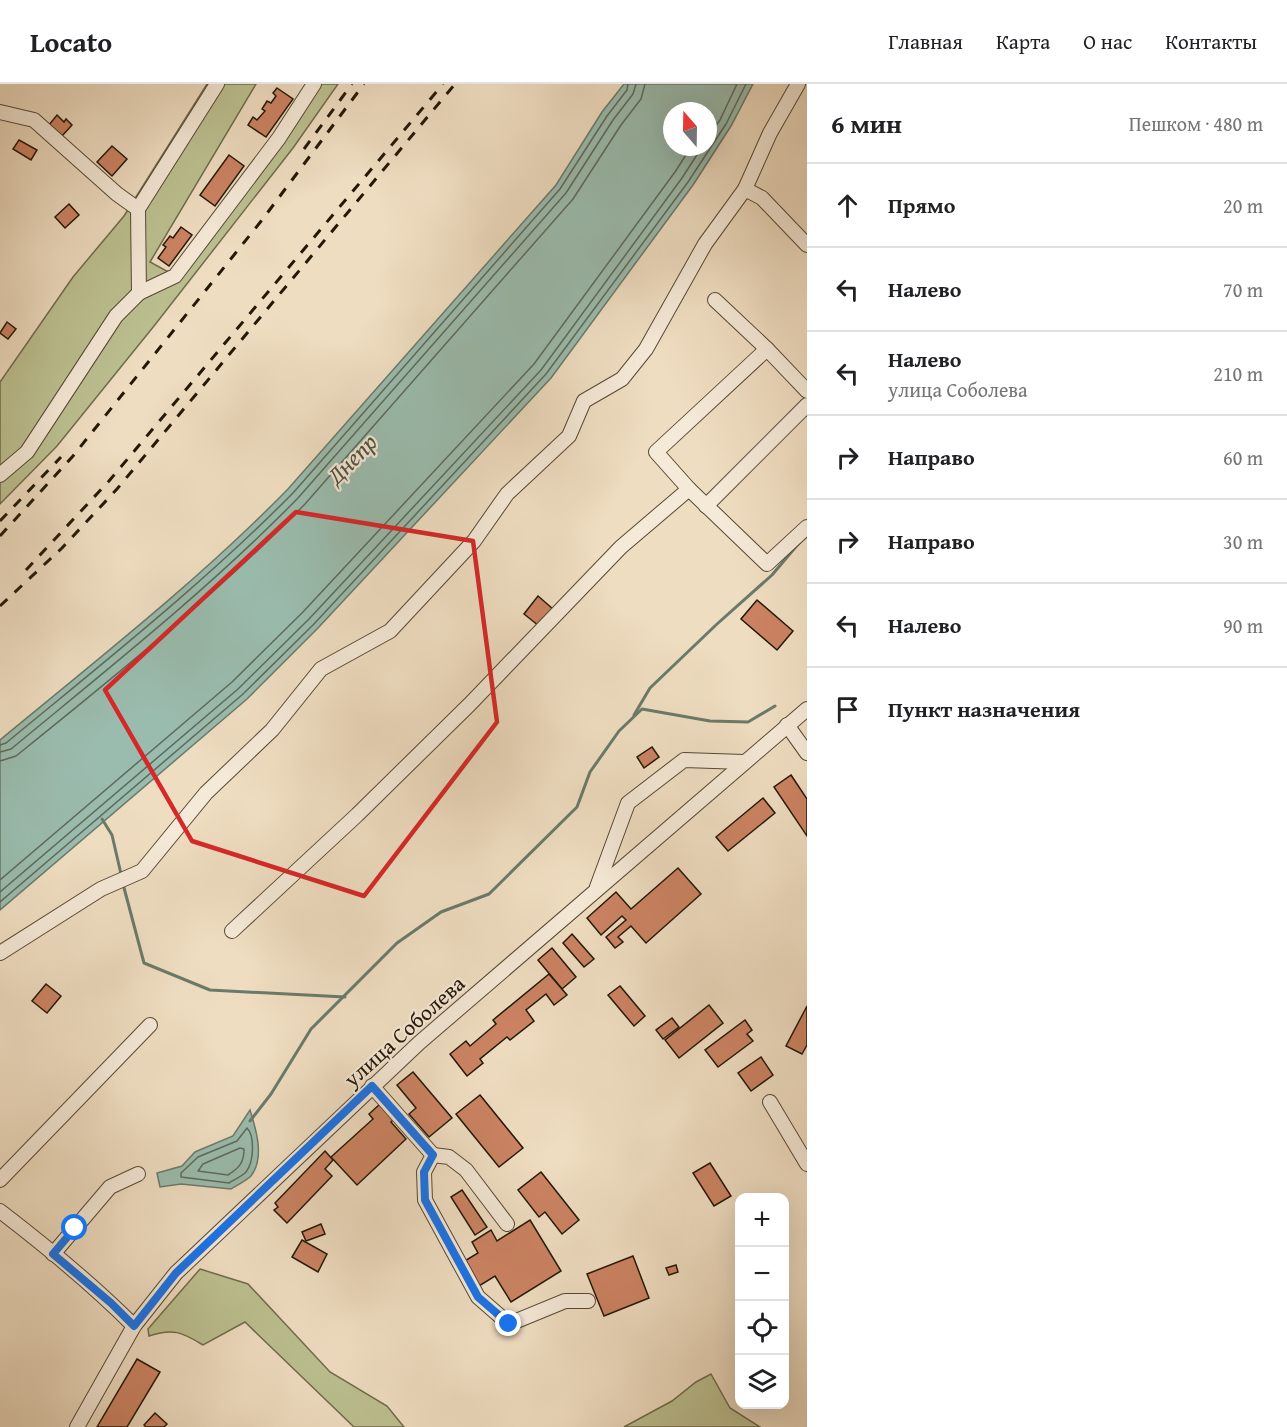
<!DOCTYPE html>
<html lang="ru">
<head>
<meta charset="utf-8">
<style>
	:root { --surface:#fff; --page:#f2f2f2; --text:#202124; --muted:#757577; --line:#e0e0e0 }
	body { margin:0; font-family:"Gentium Book Plus",serif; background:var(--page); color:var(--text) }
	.controls { position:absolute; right:18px; bottom:18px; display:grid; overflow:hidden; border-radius:12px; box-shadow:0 6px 24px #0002 }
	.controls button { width:54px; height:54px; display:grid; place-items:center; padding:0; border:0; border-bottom:2px solid var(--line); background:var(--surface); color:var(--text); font:30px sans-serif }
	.compass { position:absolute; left:663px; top:18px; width:54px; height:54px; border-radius:50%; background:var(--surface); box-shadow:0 6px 24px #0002; rotate:340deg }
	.stop { position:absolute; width:18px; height:18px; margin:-14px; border:4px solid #1a73e8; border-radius:50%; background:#fff }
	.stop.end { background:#1a73e8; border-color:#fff; box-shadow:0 2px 6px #0008 }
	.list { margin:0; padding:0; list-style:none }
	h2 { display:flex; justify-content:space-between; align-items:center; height:78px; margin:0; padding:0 24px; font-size:26px }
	h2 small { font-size:20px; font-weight:400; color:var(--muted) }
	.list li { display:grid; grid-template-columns:39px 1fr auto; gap:18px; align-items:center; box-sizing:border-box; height:84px; padding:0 24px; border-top:2px solid var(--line) }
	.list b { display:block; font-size:22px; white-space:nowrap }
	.list p { margin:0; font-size:20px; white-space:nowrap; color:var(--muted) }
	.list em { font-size:20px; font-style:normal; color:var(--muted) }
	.icon { flex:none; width:33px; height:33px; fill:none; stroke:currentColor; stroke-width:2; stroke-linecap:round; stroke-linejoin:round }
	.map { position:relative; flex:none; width:807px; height:1343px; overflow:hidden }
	header { display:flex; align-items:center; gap:36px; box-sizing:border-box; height:84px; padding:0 30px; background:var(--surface); border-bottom:2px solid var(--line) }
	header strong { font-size:28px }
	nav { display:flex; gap:33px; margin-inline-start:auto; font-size:21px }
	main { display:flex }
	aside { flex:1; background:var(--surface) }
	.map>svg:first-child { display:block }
	.green { fill:#bcc091; stroke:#706c4c; stroke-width:1.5 }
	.water { fill:#9abcae; stroke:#6a7a6b; stroke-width:1.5; fill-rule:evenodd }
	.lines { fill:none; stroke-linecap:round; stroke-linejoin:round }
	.shore { stroke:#5e6a5a; stroke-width:1.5 }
	.stream { stroke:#6a7a6b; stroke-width:3 }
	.building { fill:#cc8363; stroke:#231807; stroke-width:1.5 }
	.minor-casing { stroke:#564936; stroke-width:16 }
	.minor { stroke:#f5e9d7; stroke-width:14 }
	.rail { stroke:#231807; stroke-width:3; stroke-dasharray:10 10; stroke-linecap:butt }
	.route { stroke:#1a73e8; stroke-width:8 }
	.marked { fill:none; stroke:#d62828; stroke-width:4.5; stroke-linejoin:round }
	.labels { text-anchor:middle; stroke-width:4.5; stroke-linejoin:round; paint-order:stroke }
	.street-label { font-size:22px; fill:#231807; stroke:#f5e9d7 }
	.water-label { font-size:24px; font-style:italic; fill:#4d5141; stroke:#f5e9d7 }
</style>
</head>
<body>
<header>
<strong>Locato</strong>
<nav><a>Главная</a><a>Карта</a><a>О нас</a><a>Контакты</a></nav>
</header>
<main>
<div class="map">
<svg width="807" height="1343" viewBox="0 0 807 1343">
	<rect width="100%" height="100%" fill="#efddc1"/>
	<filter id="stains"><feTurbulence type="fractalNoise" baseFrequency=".00333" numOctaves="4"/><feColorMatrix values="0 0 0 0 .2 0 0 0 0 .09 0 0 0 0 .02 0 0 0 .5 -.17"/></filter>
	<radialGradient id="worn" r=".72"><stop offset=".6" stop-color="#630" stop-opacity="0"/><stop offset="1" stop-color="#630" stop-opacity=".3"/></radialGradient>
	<g class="green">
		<polygon points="207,0 256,0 150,178 172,190 312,0 338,0 293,64 154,242 57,362 0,420 0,298 73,193 124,132"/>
		<path d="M200,1185L248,1200L330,1288L387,1322L404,1343H354L245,1238L203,1261C182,1248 173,1244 149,1252L148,1245Z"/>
		<polygon points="711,1290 730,1324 760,1343 624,1343 672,1317 696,1298"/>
	</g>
	<g class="water">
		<path d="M624,0H753L731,42L693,101L551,294L318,544L247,615L0,826V656C98,575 199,496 288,405L556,101L602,28ZM672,27H708V63H672Z"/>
		<path d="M250,1026C256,1045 265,1074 251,1092C246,1097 237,1101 231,1105L181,1100L160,1103L157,1089L182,1082L195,1068L233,1052Z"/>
	</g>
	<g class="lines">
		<g class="shore">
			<polyline points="708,53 720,36 737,0"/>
			<path d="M0,661L6,659C104,578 204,499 293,409L560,105L607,32L627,6L628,0"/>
			<path d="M0,668L11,665C109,584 209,505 298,414L566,109L613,36L633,10L636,0"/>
			<path d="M0,677L16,672C115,592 216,511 305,420L573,115L621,41L641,15L645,0"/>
			<polyline points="0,796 232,598 302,529 534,280 675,88 691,63"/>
			<polyline points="0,808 238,605 309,535 541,286 682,94 702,63"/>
			<polyline points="0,818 243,610 314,540 546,290 688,98 726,40 746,0"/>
			<path d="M247,1044C255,1052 254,1078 246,1088C242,1092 234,1096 229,1099L181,1093V1089L198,1073L237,1057Z"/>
			<path d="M240,1064L244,1065C244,1079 239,1084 228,1091L198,1087L203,1080Z"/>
		</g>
		<g class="stream">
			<polyline points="634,631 650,604 717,540 772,491 799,459"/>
			<polyline points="102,735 112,751 121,790"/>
			<polyline points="123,800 144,879 210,906 345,913"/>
			<polyline points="250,1037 271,1010 311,945 397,859 441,828 489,810 577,723 590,688 619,647 642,625 710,637 748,638 775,622"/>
		</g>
	</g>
	<g class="building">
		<polygon points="277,4 293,15 266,53 248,41 253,33 257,36 265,27 262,25 267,17 271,19 276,12 273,9"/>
		<polygon points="57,31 64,38 66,35 72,41 62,52 49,41"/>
		<polygon points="19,56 37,66 31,76 13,65"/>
		<polygon points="112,62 127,75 112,92 97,78"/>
		<polygon points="229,71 244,82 215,122 200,111"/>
		<polygon points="69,120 79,131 65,144 55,133"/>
		<polygon points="181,143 192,151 169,182 158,174 166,163 163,161 170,152 173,154"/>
		<polygon points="7,238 16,245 8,255 0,249"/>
		<polygon points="538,512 553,525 539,542 524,530"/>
		<polygon points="757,516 793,547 777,566 741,535"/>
		<polygon points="652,663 659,673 644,684 637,673"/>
		<polygon points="791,691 807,715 807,752 774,703"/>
		<polygon points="763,714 775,729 728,767 716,753"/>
		<polygon points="678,784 701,810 646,859 631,842 618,853 623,858 615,864 606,853 626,836 622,832 601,851 587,834 616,808 631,825"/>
		<polygon points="572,850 594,875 584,883 563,859"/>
		<polygon points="552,864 576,893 562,905 538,876"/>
		<polygon points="549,890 567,911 554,921 546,910 526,926 534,937 510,956 507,953 480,975 483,979 467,992 450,970 466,957 470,962 496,940 493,936"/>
		<polygon points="46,900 61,912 47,929 32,917"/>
		<polygon points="620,902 645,932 634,942 608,911"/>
		<polygon points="709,921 723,939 679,974 665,956"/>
		<polygon points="807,922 807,961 802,970 786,962"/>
		<polygon points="672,934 679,943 663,955 656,946"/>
		<polygon points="745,936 752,946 747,950 753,957 718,983 705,966"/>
		<polygon points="761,973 773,991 751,1007 738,989"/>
		<polygon points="413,988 452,1034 429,1053 409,1030 416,1024 397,1001"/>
		<polygon points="480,1011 523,1064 499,1083 456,1030"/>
		<polygon points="380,1020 394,1035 391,1038 406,1055 357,1101 331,1073 373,1035 369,1030"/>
		<polygon points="325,1067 333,1076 325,1085 332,1092 287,1139 274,1126 278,1123 275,1119"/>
		<polygon points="710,1079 731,1112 714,1122 693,1089"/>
		<polygon points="541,1088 579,1136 562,1150 545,1128 539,1133 518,1106"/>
		<polygon points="462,1106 487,1143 475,1151 451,1113"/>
		<polygon points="530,1136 561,1187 511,1218 495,1192 479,1202 463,1178 478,1169 472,1158 491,1146 497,1157"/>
		<polygon points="321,1140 325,1150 306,1157 302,1148"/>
		<polygon points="302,1156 327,1170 318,1188 292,1173"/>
		<polygon points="633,1172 649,1214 604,1232 587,1190"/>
		<polygon points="676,1181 678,1188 669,1191 666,1184"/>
		<polygon points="137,1275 160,1288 127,1343 97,1343"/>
		<polygon points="155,1329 167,1340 164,1343 146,1343 144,1341"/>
	</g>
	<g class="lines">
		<g class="minor-casing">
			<g id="minor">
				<polyline points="0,28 34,36 117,110 138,125"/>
				<polyline points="745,105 770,49 798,0"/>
				<polyline points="139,209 175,192 279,54 314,0"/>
				<polyline points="715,216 767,265"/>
				<polyline points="0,391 27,368 116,232 139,209 138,125 217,0"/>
				<polyline points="689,405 656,368 767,265 807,307"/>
				<polyline points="706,422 807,321"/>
				<polyline points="787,641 807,669"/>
				<polyline points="597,803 628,719 684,676 744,678"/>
				<polyline points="232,847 357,731 470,620 621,463 689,405 767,480 807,443"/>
				<polyline points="0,869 101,805 142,787 206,709 272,646 321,585 390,547 474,457 507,410 569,352 584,317 622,295 646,265 705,160 745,105 762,114 807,161"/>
				<polyline points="372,1002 433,1071 424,1088 425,1116 478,1213 509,1240 565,1217 588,1217"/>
				<polyline points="770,1018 807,1080"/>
				<polyline points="433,1071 449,1073 466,1086 507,1140"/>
				<polyline points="0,1096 150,941"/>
				<path d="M0,1127C47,1163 92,1200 134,1242"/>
				<polyline points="53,1170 110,1103 138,1090"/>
				<polyline points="77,1343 134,1242 176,1189 419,959 807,625"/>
			</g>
		</g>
		<use href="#minor" class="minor"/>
		<g class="rail">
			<polyline points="304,65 352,0"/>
			<polyline points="0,437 61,373"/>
			<polyline points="0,452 73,372 262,136 364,0"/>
			<polyline points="26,486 109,397 443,0"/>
			<polyline points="0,522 62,464 117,405 455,0"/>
		</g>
	</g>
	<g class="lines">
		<polyline class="route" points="75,1144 53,1170 111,1219 134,1242 176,1189 372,1002 433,1071 424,1088 425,1116 478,1213 509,1240"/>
	</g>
	<path class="marked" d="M296,428L473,457L497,638L364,812L192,757L105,606Z"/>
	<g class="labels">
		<g class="street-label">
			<text transform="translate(404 947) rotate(-42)" y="8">улица Соболева</text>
		</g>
		<g class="water-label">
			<text transform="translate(352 375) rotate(-45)" y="8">Днепр</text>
		</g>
	</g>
	<rect width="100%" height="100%" filter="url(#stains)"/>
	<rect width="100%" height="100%" fill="url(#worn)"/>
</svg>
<div class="controls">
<button>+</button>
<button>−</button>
<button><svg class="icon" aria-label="locate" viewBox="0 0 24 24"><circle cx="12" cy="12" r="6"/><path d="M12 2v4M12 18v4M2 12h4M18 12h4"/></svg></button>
<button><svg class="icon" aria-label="layers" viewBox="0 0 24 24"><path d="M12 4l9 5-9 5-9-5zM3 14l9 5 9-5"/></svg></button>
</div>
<svg class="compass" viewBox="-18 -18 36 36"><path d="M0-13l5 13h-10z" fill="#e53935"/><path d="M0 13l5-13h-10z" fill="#757577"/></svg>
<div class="stop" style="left:75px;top:1144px"></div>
<div class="stop end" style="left:509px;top:1240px"></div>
</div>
<aside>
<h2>6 мин<small>Пешком · 480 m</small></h2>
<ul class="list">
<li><svg class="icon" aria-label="ahead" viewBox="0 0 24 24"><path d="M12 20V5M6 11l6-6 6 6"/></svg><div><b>Прямо</b></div><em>20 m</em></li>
<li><svg class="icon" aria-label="left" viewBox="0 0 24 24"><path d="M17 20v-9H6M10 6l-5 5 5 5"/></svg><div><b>Налево</b></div><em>70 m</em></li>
<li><svg class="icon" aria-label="left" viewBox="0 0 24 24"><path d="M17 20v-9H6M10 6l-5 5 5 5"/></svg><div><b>Налево</b><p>улица Соболева</p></div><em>210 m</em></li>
<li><svg class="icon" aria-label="right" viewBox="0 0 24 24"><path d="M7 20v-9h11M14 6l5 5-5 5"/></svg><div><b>Направо</b></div><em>60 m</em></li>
<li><svg class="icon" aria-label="right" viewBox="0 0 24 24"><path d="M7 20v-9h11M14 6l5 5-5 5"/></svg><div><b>Направо</b></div><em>30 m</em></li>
<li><svg class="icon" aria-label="left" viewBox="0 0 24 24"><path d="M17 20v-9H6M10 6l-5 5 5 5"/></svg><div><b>Налево</b></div><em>90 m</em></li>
<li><svg class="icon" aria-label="arrive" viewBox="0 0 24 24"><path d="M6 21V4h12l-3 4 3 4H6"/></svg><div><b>Пункт назначения</b></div></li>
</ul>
</aside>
</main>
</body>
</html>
